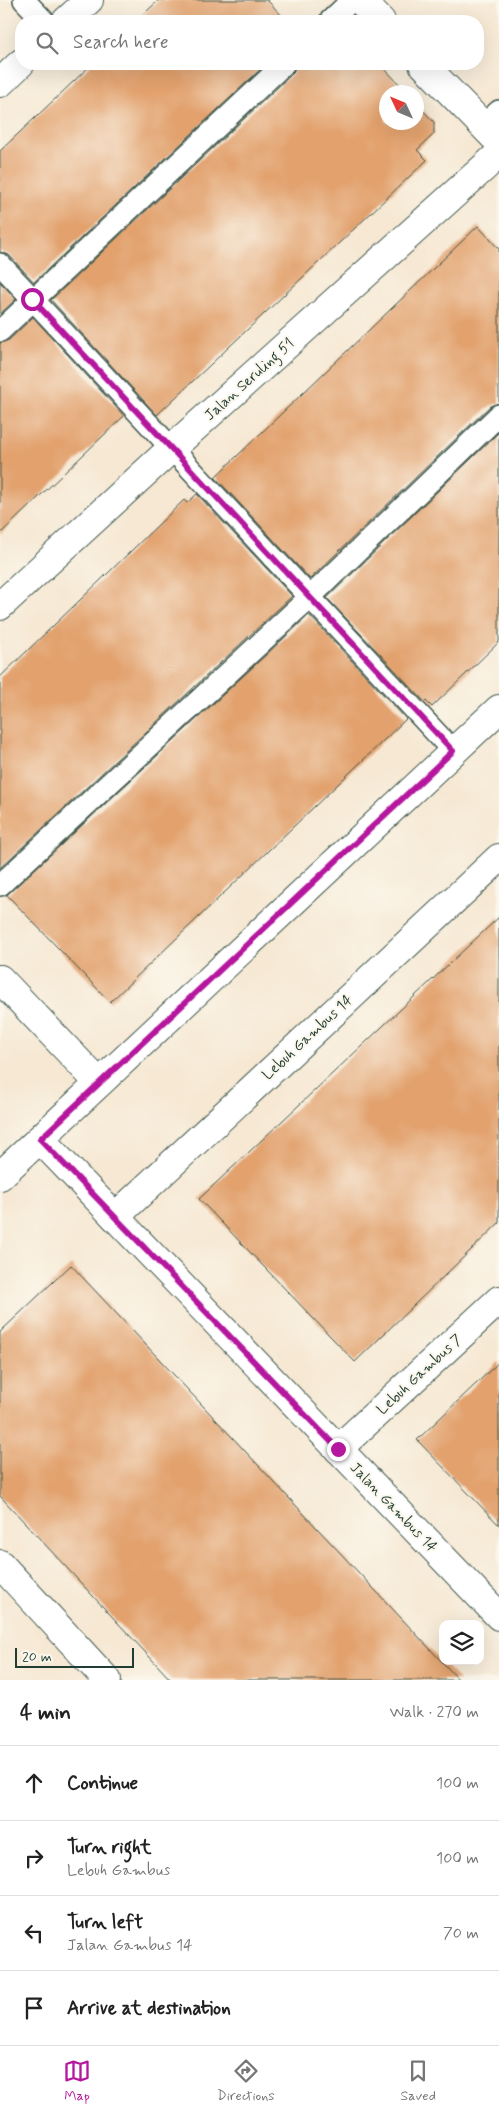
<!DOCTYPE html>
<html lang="en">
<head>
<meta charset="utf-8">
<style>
	:root { --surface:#fff; --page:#f6f6f6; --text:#222; --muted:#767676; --line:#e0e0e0; --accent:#b5179e }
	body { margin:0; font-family:Mynerve,sans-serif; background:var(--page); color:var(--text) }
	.controls { position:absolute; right:15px; bottom:15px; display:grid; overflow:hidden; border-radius:10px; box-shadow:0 5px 20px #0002 }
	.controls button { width:45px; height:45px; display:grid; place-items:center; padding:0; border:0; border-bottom:1px solid var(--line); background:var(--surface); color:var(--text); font:25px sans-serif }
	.compass { position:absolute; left:379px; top:85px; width:45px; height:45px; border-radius:50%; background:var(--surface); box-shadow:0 5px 20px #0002; rotate:314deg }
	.scale { position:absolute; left:15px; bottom:12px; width:119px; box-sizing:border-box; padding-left:5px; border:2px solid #1f3d34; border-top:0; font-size:14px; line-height:18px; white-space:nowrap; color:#1f3d34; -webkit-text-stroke:4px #fbf7ec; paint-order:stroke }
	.stop { position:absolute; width:15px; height:15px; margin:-11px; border:4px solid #b5179e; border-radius:50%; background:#fff }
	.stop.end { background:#b5179e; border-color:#fff; box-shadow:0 1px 5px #0008 }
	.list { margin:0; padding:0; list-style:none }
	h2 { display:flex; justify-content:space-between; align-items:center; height:65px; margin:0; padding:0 20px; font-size:21px }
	h2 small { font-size:16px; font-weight:400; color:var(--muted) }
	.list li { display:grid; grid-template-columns:32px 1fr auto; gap:15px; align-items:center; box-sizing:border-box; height:75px; padding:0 20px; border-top:1px solid var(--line) }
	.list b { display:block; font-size:19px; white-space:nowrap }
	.list p { margin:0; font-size:16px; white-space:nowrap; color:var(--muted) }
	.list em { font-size:16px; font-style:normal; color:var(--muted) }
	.icon { flex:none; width:28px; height:28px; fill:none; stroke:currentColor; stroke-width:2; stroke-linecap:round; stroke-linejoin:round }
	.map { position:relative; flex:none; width:499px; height:1680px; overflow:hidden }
	.search { position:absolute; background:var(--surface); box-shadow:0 5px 20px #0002; left:15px; right:15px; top:15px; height:55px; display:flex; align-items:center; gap:12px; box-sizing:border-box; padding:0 18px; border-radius:20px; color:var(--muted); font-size:19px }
	.sheet { height:365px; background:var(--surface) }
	nav { display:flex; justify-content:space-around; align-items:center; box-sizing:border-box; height:70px; border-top:1px solid var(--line); background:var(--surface); font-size:14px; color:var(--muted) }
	nav a { display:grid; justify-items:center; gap:2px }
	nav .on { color:var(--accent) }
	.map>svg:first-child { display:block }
	.building { fill:#e2a16d }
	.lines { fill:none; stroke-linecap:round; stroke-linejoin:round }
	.service-casing { stroke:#3f574c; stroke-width:24 }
	.minor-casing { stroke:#3f574c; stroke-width:30 }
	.tertiary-casing { stroke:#3f574c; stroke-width:30 }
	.service { stroke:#fff; stroke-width:21 }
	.minor { stroke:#fff; stroke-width:28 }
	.tertiary { stroke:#fff; stroke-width:28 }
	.route { stroke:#b5179e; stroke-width:6 }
	.labels { text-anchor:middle; stroke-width:4; stroke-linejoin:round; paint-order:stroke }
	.street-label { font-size:15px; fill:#1f3d34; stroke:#fbf7ec }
</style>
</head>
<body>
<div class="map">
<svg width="499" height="1680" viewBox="0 0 499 1680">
	<rect width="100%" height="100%" fill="#fbf7ec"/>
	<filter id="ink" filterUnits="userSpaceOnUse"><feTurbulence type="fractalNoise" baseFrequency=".02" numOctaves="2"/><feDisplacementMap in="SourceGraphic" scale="10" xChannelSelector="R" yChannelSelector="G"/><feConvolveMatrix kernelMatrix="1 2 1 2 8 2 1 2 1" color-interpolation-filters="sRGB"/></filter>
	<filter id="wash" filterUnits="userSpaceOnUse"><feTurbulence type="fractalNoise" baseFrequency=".0096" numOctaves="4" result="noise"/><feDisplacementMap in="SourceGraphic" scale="20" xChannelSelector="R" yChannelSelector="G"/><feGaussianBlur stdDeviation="1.12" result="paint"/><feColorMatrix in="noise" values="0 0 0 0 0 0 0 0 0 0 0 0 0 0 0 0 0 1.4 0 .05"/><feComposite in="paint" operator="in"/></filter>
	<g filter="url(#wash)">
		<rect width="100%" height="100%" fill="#f6e8d3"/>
		<g id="blocks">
			<g class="building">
				<polygon points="159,0 267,0 287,21 136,21"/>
				<polygon points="92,64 266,64 34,282 9,255 0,252 0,151"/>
				<polygon points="296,64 380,64 407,92 386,92 386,122 416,122 416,103 434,122 434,134 417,150 427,160 157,415 51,300 293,73"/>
				<polygon points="478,226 499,249 499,403 490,406 310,579 215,477"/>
				<polygon points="0,282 16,299 0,314"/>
				<polygon points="33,317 124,416 0,534 0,343 9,340"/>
				<polygon points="499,432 499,642 432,707 426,701 425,702 327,598"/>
				<polygon points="197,494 292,596 0,868 0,677 184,500 187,503"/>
				<polygon points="309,615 406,719 110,1002 7,895"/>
				<polygon points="499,917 499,1223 355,1362 199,1199"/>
				<polygon points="71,1265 145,1344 459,1680 171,1680 0,1496 0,1332"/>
				<polygon points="499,1362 499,1525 417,1440"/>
			</g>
		</g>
	</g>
	<g filter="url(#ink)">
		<use href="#blocks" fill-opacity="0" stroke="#3f574c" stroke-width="1"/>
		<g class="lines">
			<g class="service-casing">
				<g id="service">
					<polyline points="24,0 44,21"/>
					<polyline points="330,21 352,0"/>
					<polyline points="484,125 499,111"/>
					<polyline points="0,264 453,751"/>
					<polyline points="0,331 284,64"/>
					<polyline points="0,885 310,597 499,415"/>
				</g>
			</g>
			<g class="minor-casing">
				<g id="minor">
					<polyline points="360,0 381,21"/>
					<polyline points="66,21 89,0"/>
					<polyline points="423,64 499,142"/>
					<polyline points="0,83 21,63"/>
					<polyline points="0,606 172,448 499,154"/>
					<polyline points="0,979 99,1083"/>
					<polyline points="40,1139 499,1616"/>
					<polyline points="115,1217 499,858"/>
					<polyline points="338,1449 499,1300"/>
					<polyline points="0,1564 107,1680"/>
				</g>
			</g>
			<g class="tertiary-casing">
				<polyline id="tertiary" points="0,1176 499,709"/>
			</g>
			<use href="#service" class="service"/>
			<use href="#minor" class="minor"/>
			<use href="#tertiary" class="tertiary"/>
		</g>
	</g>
	<g class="lines" filter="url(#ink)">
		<polyline class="route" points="32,299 453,751 40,1139 338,1449"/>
	</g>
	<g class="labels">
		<g class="street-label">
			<text transform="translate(249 379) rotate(-42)" y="5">Jalan Seruling 51</text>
			<text transform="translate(307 1037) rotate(-43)" y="5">Lebuh Gambus 14</text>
			<text transform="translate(419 1374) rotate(-43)" y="5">Lebuh Gambus 7</text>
			<text transform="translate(394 1507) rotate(46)" y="5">Jalan Gambus 14</text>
		</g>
	</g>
</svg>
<div class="controls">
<button><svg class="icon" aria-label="layers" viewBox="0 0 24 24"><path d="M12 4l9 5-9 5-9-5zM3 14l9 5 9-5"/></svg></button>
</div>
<svg class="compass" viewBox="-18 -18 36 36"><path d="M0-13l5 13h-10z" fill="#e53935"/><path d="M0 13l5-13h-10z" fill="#767676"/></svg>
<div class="scale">20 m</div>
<div class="stop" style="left:32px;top:299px"></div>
<div class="stop end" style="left:338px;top:1449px"></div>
<div class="search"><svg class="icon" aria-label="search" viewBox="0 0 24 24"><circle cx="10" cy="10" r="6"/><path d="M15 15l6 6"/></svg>Search here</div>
</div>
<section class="sheet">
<h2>4 min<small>Walk · 270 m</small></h2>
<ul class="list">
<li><svg class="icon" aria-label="ahead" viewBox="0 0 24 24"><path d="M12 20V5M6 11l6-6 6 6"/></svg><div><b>Continue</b></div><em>100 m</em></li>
<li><svg class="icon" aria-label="right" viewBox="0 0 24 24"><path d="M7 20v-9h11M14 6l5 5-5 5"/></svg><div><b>Turn right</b><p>Lebuh Gambus</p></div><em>100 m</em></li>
<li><svg class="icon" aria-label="left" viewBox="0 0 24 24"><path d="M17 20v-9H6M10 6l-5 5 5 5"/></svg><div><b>Turn left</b><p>Jalan Gambus 14</p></div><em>70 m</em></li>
<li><svg class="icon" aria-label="arrive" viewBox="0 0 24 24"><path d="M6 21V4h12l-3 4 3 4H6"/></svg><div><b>Arrive at destination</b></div></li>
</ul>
</section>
<nav>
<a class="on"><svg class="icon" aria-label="map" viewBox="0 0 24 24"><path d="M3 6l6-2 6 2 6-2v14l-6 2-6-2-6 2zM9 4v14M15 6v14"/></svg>Map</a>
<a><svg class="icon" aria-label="directions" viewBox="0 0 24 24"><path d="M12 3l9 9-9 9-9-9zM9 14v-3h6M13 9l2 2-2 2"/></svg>Directions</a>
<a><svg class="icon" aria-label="saved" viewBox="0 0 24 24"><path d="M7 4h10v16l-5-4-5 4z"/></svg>Saved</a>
</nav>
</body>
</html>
